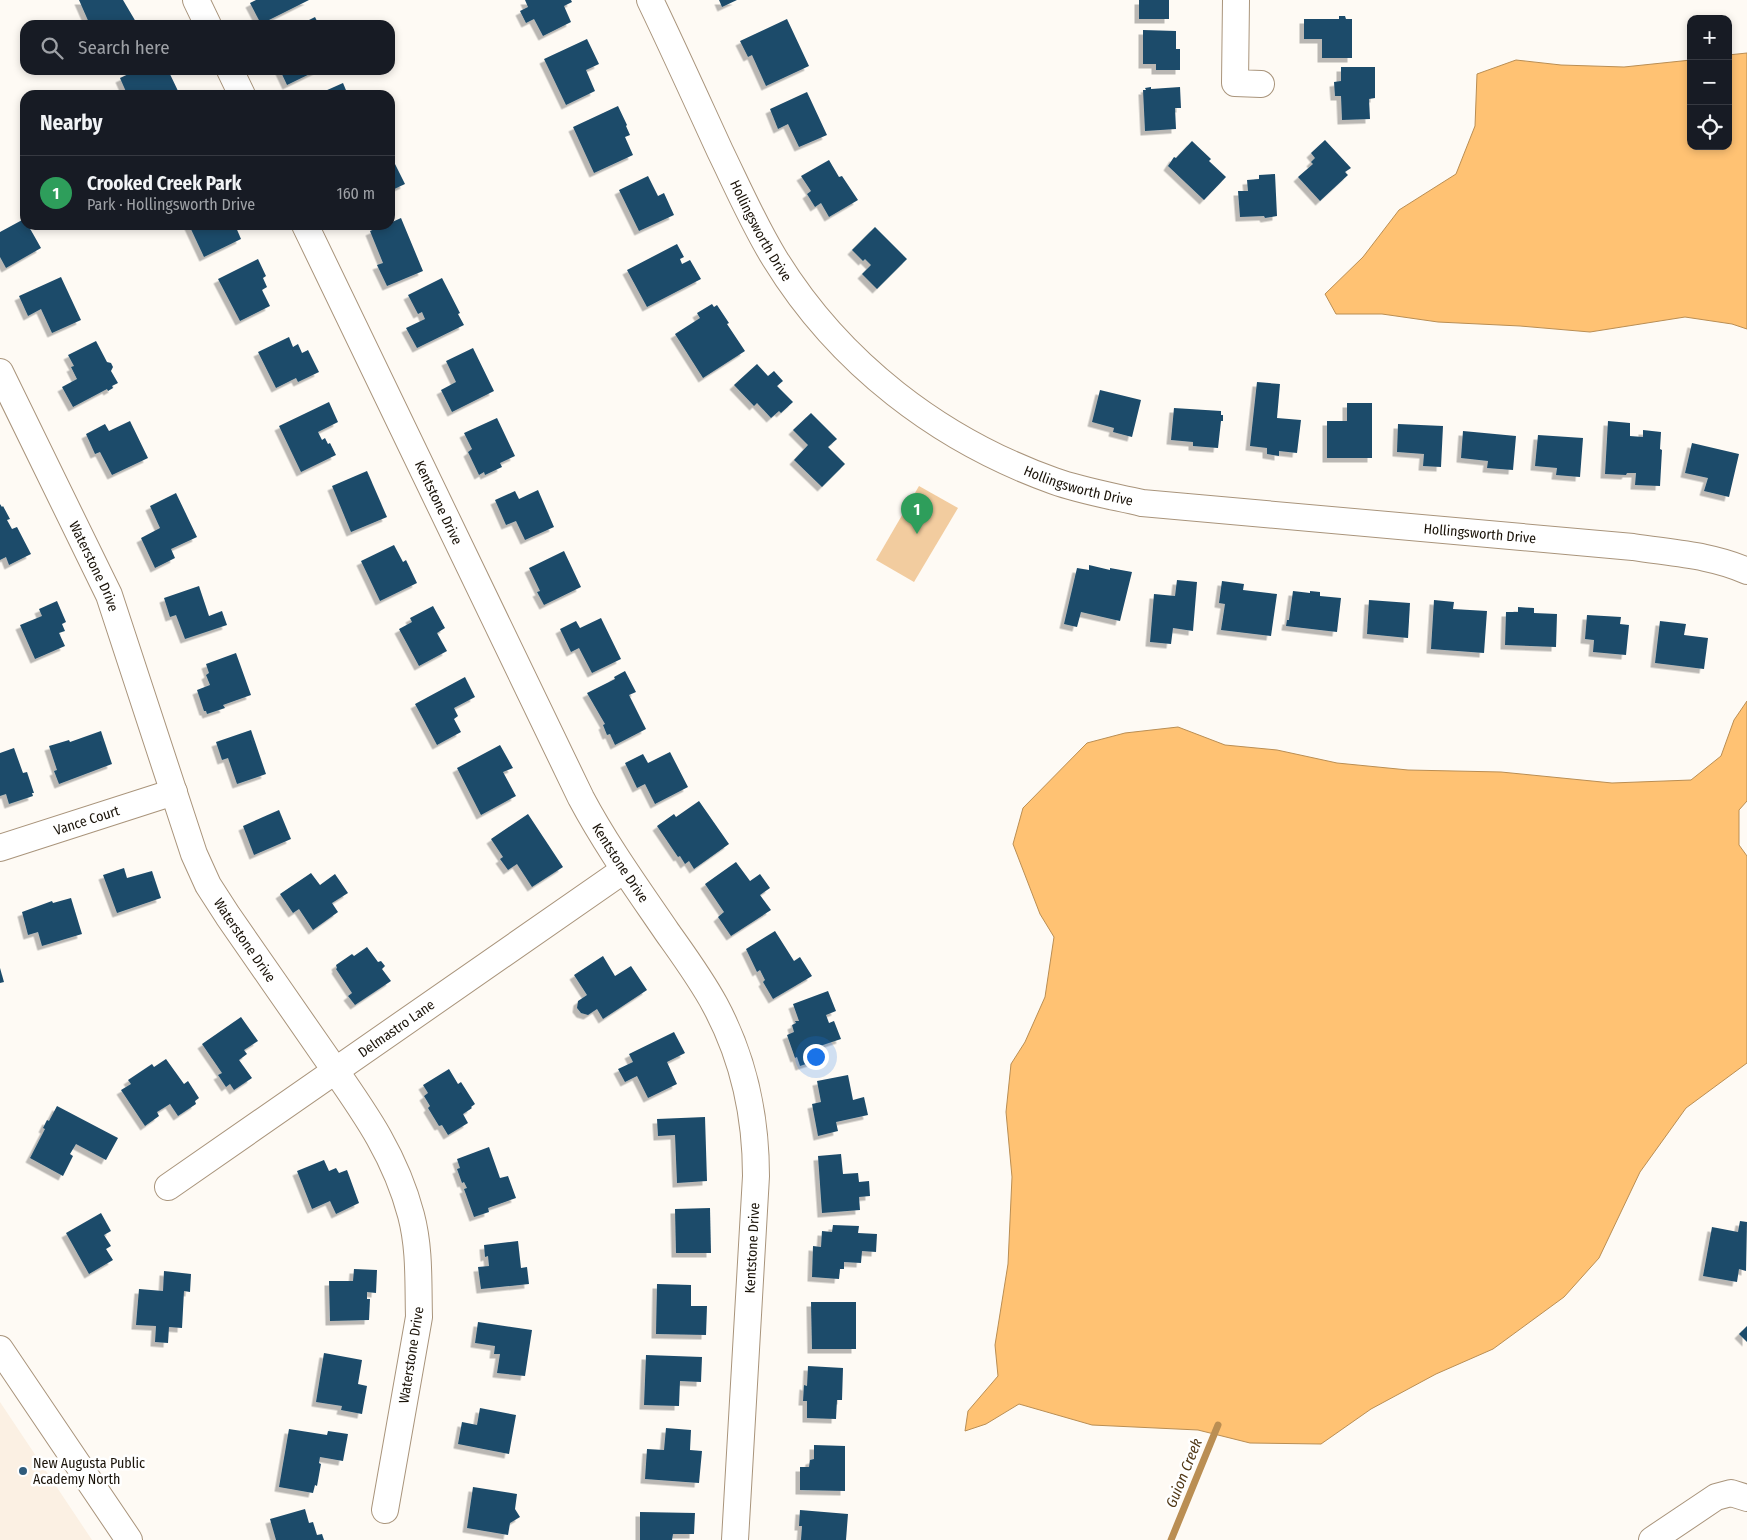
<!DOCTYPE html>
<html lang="en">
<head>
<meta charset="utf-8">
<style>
	:root { --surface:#171b24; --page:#242831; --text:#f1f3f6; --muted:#9ea1a6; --line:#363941; --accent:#9aafbf }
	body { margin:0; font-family:"Fira Sans Condensed",sans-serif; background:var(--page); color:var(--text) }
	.controls { position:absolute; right:15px; top:15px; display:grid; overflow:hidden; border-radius:10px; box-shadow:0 2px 8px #0003 }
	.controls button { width:45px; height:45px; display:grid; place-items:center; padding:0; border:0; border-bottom:1px solid var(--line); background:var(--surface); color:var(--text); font:25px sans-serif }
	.you { position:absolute; left:815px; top:1056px; width:18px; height:18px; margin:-12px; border:4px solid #fff; border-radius:50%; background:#1a73e8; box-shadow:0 0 0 8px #1a73e833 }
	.badge { display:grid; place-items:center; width:32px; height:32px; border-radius:50%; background:var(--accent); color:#fff; font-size:16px; font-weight:700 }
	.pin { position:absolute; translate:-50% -41px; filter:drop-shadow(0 1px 2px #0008) }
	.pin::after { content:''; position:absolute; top:26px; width:18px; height:15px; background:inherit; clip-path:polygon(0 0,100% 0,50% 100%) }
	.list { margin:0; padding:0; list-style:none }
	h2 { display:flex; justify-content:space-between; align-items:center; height:65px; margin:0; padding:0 20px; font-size:21px }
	h2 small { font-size:16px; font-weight:400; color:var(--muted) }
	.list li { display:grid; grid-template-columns:32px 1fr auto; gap:15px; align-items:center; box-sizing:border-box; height:75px; padding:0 20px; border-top:1px solid var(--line) }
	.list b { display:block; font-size:19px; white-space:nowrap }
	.list p { margin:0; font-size:16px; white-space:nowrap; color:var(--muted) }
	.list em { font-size:16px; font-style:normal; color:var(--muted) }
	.icon { flex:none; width:28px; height:28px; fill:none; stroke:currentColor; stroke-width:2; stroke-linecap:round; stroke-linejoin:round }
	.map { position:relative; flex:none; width:1747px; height:1540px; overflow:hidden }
	.search { position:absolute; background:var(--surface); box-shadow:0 2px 8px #0003; left:20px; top:20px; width:375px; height:55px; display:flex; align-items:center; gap:12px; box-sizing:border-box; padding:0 18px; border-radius:15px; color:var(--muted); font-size:19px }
	.panel { position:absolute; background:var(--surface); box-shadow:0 2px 8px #0003; left:20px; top:90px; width:375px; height:140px; border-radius:15px }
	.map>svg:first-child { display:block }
	.built { fill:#fbf0e3 }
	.green { fill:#f2cc9f }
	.water { fill:#ffc273; stroke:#ba8e53 }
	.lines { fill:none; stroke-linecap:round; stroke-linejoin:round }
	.stream { stroke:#ba8e53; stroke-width:7 }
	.building { fill:#1d4b6a; filter:url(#shadow) }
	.minor-casing { stroke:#a9947b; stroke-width:28 }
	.minor { stroke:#fff; stroke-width:26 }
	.poi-dot { fill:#2f5c7c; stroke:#fff; stroke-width:2 }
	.labels { text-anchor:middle; stroke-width:5; stroke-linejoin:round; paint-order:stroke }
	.street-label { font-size:14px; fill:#1a1309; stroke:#fff }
	.poi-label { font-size:14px; fill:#1a1309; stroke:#fff; text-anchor:start }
	.water-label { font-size:15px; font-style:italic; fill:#523917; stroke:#fff }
</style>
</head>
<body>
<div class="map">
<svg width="1747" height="1540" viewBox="0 0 1747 1540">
	<defs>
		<filter id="shadow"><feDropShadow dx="-4.5" dy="4.5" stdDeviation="0" flood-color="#0004"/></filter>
	</defs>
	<rect width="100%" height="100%" fill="#fefaf4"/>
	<polygon class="built" points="0,1402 92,1540 0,1540"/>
	<polygon class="green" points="919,486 958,508 914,582 876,560"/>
	<g class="water">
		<polygon points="1747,53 1747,329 1732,324 1685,317 1590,332 1520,326 1438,322 1382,314 1336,314 1325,294 1363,257 1399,210 1456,174 1475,126 1477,74 1516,60 1561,65 1624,67 1691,60 1691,146 1728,146 1728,55"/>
		<polygon points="1747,701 1747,801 1739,810 1739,845 1747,856 1747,1063 1686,1108 1640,1172 1599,1258 1564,1297 1493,1349 1436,1374 1371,1409 1321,1444 1250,1443 1198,1430 1092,1425 1019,1404 986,1424 965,1431 968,1411 998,1376 995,1345 1008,1264 1012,1177 1006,1112 1011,1064 1025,1042 1045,997 1054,937 1040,914 1013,844 1023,808 1087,743 1125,733 1178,727 1225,745 1277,750 1337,763 1408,770 1501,772 1612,783 1691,780 1721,756 1734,720"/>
	</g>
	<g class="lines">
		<polyline class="stream" points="1171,1540 1218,1425"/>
	</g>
	<g class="building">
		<polygon points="79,0 123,0 136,22 134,23 135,25 90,25"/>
		<polygon points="256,0 309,0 261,24 250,3"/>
		<polygon points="525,0 571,0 572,2 564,6 571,22 543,36 534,19 526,23 520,11 528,7"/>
		<polygon points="719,0 737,0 722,7"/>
		<rect x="1139" y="0" width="30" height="19"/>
		<polygon points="1339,16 1345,16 1346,19 1352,19 1352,58 1322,58 1322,39 1304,39 1304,19 1339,19"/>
		<polygon points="315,17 319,25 299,25"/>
		<polygon points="787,19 809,66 766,86 752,55 748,57 740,41"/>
		<polygon points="1143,30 1176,31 1176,49 1180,49 1180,70 1156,70 1156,64 1143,64"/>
		<polygon points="587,39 599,64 586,70 595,91 566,105 544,59"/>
		<polygon points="1341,67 1375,67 1375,98 1369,99 1370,119 1342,120 1341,96 1335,96 1334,82 1341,81"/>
		<polygon points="137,70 168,70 179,93 175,95 134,95 132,91 127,94 120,78"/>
		<polygon points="280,70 318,70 287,85"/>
		<polygon points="343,83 348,95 316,95"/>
		<polygon points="1151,87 1151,89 1180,87 1181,108 1175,108 1176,129 1145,131 1143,90 1146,90 1145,88"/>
		<polygon points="807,92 827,135 799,147 788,124 778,129 770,109"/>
		<polygon points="618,106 627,125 626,126 630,135 625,137 633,155 594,173 573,127"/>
		<polygon points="1325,140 1351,168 1345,172 1348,175 1320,201 1298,177 1313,164 1311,162 1315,158 1311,153"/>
		<polygon points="1192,141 1211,159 1209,161 1226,177 1204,200 1168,166 1174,157 1176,158"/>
		<polygon points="390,154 405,184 390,191"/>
		<polygon points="829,160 839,177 842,176 858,200 829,217 821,203 815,207 807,194 811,191 801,176"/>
		<polygon points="1275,174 1277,216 1265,218 1264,216 1240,217 1238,191 1248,191 1247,180 1259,179 1259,175"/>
		<polygon points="648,176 658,196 664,193 674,215 639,231 619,190"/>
		<polygon points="401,218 423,271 387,286 377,265 383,263 370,231 384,225 390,225 390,223"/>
		<polygon points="24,219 25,225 28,225 41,248 6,268 0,257 0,232"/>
		<polygon points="189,225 235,225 241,239 204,257"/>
		<polygon points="875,227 907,259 877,289 862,274 871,265 865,259 863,261 852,250"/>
		<polygon points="677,244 684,257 680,259 682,264 690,260 701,279 647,307 627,270"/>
		<polygon points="258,259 266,276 263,278 267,287 262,290 270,306 240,321 218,279"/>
		<polygon points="61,277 81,320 52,333 41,309 28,316 19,296"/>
		<polygon points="442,278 460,313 458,314 464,325 417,348 406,328 425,319 422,312 418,314 408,295"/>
		<polygon points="712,304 714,307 717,305 729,323 727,324 745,351 703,378 675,334 700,318 697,313"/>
		<polygon points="289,337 293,347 298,344 302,353 308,350 319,372 298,382 296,378 276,388 258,352"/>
		<polygon points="96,341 107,362 111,363 113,367 111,371 118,383 112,386 113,388 108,391 107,389 73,407 62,387 77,379 71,367 74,366 68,355"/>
		<polygon points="473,348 494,391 452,412 441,390 456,382 446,361"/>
		<polygon points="757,364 768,376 774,371 783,381 777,386 793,402 781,413 779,411 771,418 757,403 754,406 734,385"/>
		<polygon points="1257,382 1280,384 1277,418 1301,420 1297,453 1279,451 1279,456 1267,454 1267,448 1250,446"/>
		<polygon points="1100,390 1141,400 1132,437 1113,432 1114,428 1092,422"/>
		<polygon points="329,402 338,422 318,432 322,440 325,438 328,444 330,443 336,455 301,472 279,426"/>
		<polygon points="1347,403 1372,403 1372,458 1327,458 1327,421 1347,421"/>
		<polygon points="1174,408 1221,411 1221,415 1223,415 1223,421 1221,421 1218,448 1193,446 1193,442 1171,440"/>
		<polygon points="811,413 837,439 828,447 845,464 822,487 794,460 808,445 793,430"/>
		<polygon points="497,418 515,456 500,463 502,467 485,475 484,472 479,475 468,452 472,449 464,433"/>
		<polygon points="130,421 148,458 112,475 100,452 95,454 86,434 105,424 109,431"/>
		<polygon points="1608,421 1630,423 1630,436 1643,437 1643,430 1661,432 1660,449 1662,450 1660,486 1635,485 1636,473 1627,473 1626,475 1605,474"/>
		<polygon points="1398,424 1443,426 1441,467 1423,466 1424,454 1397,452"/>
		<polygon points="1463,431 1516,436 1513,470 1487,468 1488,461 1461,458"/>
		<polygon points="1538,435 1583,438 1580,477 1556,475 1557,468 1535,466"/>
		<polygon points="1692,443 1739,454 1729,497 1704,491 1708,478 1685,473"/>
		<polygon points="367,471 387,517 351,532 332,486"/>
		<polygon points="538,490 554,527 525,540 516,521 506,525 495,500 515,491 519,499"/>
		<polygon points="176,493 197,537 171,549 175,558 155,568 141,538 160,528 150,506"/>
		<polygon points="0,504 2,507 3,506 10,519 7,520 12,529 17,527 31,554 9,565 6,557 0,560"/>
		<polygon points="394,545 403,562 406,560 417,583 380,601 361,561"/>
		<polygon points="564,551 581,587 544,605 537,592 540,591 529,568"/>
		<polygon points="1089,565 1110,570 1110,568 1132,572 1120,621 1081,612 1077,627 1064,624 1077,568 1089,570"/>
		<polygon points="1177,580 1197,582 1193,631 1173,628 1171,644 1150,642 1154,594 1175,596"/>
		<polygon points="1222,581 1244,584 1243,590 1277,594 1271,636 1221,630 1225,604 1219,603"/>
		<polygon points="199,586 209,616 222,611 227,625 185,639 176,615 170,617 164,598"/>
		<polygon points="1293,591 1310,593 1310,591 1320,592 1320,596 1341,598 1337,632 1286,626 1287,620 1289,620"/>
		<polygon points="1369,600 1410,603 1408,638 1367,634"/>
		<polygon points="1434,600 1454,602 1453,609 1487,611 1484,653 1431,649"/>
		<polygon points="57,601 66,622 62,624 65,631 59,633 65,646 35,659 20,625 42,616 39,609"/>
		<polygon points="433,606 445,628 437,633 447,651 419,666 399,629 412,622 410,618"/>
		<polygon points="1518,607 1534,608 1534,613 1557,614 1556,647 1505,645 1506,612 1518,612"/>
		<polygon points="1587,615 1621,617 1620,624 1629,625 1626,655 1593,652 1594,640 1585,639"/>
		<polygon points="601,618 621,659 592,673 579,648 571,652 560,629 576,621 580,628"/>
		<polygon points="1660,621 1686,624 1684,635 1708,638 1704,669 1655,663"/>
		<polygon points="236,653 251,695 223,705 225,708 207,714 206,711 204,711 197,690 210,685 206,675 209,673 206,664"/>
		<polygon points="625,671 636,692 629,695 646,729 615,745 610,734 607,735 603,725 605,724 587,693 615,679 614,677"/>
		<polygon points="465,677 475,697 454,708 458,716 454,719 461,732 437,745 415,704"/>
		<polygon points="251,730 266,774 237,784 228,758 222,760 216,742"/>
		<polygon points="101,731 112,764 59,784 54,771 57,770 49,746 69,740 70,742"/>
		<polygon points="500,745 513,768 503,772 516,796 481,815 457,768"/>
		<polygon points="14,748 23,773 27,772 34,793 32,793 33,796 9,804 6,794 0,796 0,753"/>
		<polygon points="670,752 688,787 655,804 645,784 637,788 625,763 643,754 648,763"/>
		<polygon points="699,801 729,844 694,869 689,861 685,864 680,856 678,857 657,826 674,814 676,817"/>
		<polygon points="279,810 291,839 254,855 243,826"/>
		<polygon points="528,814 563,867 532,887 517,864 508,870 500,859 503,857 491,839"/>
		<polygon points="736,862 750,881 760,874 770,888 760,895 771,910 731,936 718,917 724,912 705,884"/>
		<polygon points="124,868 127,878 152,871 161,898 117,913 103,875"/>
		<polygon points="311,873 320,885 335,874 348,893 332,903 338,912 313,930 299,909 293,913 280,894"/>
		<polygon points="71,898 82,934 42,946 38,932 28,935 22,912 52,901 53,903"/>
		<polygon points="775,931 794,961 800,957 812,976 773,999 763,982 765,980 760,970 757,972 746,949"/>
		<polygon points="367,947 378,962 381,961 385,966 382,969 391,981 355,1005 348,996 352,993 336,969 337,968 336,965 352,954 354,956"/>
		<polygon points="603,956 615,976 631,966 647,990 603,1019 597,1009 588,1015 581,1013 577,1008 578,1001 587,995 574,975"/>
		<polygon points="0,968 4,982 0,983"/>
		<polygon points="828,991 836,1011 826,1015 829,1023 834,1021 841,1039 817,1047 821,1059 800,1066 797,1057 795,1058 787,1035 794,1032 792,1025 796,1023 795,1021 799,1021 793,1004"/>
		<polygon points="241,1017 258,1041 244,1050 247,1054 239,1060 252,1078 234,1090 230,1084 226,1087 218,1075 222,1073 202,1044"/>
		<polygon points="674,1032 685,1053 667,1062 677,1084 648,1098 637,1076 625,1082 618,1069 633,1062 629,1054"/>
		<polygon points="166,1059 184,1084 188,1081 199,1098 195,1101 196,1104 178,1116 170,1104 157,1112 159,1116 145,1126 121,1090 131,1084 128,1080 152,1064 154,1067"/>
		<polygon points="449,1069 458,1084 461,1082 475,1104 471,1107 472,1108 463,1114 468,1123 448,1135 442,1125 439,1126 428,1108 430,1106 424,1096 428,1093 423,1085"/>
		<polygon points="848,1075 853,1100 864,1097 868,1115 836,1122 838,1131 818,1136 812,1104 821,1102 817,1081"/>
		<polygon points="57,1106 118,1138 106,1160 76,1144 70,1154 73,1156 63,1176 30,1158 45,1129 43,1128 47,1120 49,1121"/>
		<polygon points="705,1117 707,1181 677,1183 675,1135 658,1136 657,1119"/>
		<polygon points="489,1147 500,1178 508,1176 516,1198 488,1208 489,1212 474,1217 464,1189 467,1188 464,1182 462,1183 457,1169 460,1168 457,1159"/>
		<polygon points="841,1154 843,1174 858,1173 859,1182 869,1181 870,1196 859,1197 860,1210 822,1213 818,1156"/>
		<polygon points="324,1160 329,1171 336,1168 339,1173 347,1170 359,1203 336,1214 330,1201 312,1209 297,1171"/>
		<polygon points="710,1208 711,1253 676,1253 675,1209"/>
		<polygon points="101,1213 111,1231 104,1235 111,1246 106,1249 113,1260 89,1274 66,1233"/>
		<polygon points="1740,1221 1747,1222 1746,1271 1739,1269 1737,1282 1703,1276 1712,1227 1738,1232"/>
		<polygon points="833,1225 859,1226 858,1233 877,1234 876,1252 862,1251 861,1263 844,1262 844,1269 840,1269 839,1279 812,1277 813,1246 821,1247 822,1231 832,1232"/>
		<polygon points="518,1241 521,1268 527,1267 529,1284 481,1289 478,1267 489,1266 488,1256 485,1257 484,1245"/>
		<polygon points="354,1269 377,1270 376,1293 367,1292 367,1299 370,1299 369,1320 330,1321 329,1281 353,1281"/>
		<polygon points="164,1271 191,1274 190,1292 184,1291 182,1328 169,1327 168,1343 155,1342 156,1326 136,1325 139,1289 163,1291"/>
		<polygon points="657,1284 691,1285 691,1306 707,1306 706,1335 656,1334"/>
		<polygon points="811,1302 856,1302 856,1349 812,1349"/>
		<polygon points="478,1322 532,1330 525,1376 497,1373 500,1354 494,1354 495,1346 475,1343"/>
		<polygon points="1747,1326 1747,1342 1739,1334"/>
		<polygon points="324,1353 362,1360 358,1384 367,1386 362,1414 341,1410 342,1406 316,1402"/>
		<polygon points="646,1355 702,1357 701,1382 680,1381 679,1406 644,1405"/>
		<polygon points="808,1366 843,1368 842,1400 837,1400 836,1419 807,1418 807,1401 803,1401 804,1385 807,1386"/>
		<polygon points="480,1408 516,1415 509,1454 458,1444 462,1422 477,1425"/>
		<polygon points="666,1428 691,1430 690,1450 702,1451 699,1483 645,1479 647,1449 664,1450"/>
		<polygon points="289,1429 327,1435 328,1431 348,1434 343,1461 320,1457 319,1463 321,1464 317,1486 315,1485 313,1493 279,1487"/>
		<polygon points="814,1445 845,1446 845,1491 800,1490 800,1467 809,1467 810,1460 814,1459"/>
		<polygon points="473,1487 517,1494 515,1509 520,1517 510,1523 508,1535 467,1528"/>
		<polygon points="305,1509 309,1523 313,1522 317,1535 322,1534 324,1540 276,1540 270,1519"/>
		<polygon points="800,1510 848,1514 846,1540 801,1540 802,1526 799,1526"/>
		<polygon points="640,1512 695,1513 694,1534 673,1534 672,1540 640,1540"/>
	</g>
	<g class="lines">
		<g class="minor-casing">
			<g id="minor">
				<polyline points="196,0 208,25"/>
				<path id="s1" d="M650,0C674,50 697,101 720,151C738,188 754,225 775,259C839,363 939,440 1054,481C1082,491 1112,496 1142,503L1633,547C1671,553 1712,555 1747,571"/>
				<polyline points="1236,0 1235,83 1261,84"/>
				<polyline points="230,70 242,95"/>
				<path id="s2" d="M305,225L581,798C606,845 637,888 667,932C684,956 701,979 715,1005C743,1057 756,1116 756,1176L735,1540"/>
				<path id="s3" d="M0,372L109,595L194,854L208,885L228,916C259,961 290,1005 321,1050C359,1105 394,1150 411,1215C420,1249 418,1283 419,1317L385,1510"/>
				<path id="s4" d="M0,848L174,792"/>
				<path id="s5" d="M168,1187L624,870"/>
				<polyline points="0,1349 129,1540"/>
				<polyline points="1652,1540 1716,1497 1731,1493 1747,1498"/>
			</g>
		</g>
		<use href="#minor" class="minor"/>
	</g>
	<circle class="poi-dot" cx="23" cy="1471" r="5"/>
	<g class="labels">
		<g class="street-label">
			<text dy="5" stroke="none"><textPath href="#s1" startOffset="256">Hollingsworth Drive</textPath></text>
			<text dy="5" stroke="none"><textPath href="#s1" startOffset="676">Hollingsworth Drive</textPath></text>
			<text dy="5" stroke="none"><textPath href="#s2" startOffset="308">Kentstone Drive</textPath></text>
			<text dy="5" stroke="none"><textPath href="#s1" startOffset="1081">Hollingsworth Drive</textPath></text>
			<text dy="5" stroke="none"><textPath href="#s3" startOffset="216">Waterstone Drive</textPath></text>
			<text dy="5" stroke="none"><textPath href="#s4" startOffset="91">Vance Court</textPath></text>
			<text dy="5" stroke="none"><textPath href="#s2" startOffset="712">Kentstone Drive</textPath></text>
			<text dy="5" stroke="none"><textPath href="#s3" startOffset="621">Waterstone Drive</textPath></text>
			<text dy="5" stroke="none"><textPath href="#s5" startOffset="278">Delmastro Lane</textPath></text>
			<text transform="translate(752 1248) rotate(-87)" y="5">Kentstone Drive</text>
			<text transform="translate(411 1355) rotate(-81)" y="5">Waterstone Drive</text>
		</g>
		<g class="poi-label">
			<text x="33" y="1468">New Augusta Public<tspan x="33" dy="16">Academy North</tspan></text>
		</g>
		<g class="water-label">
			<text transform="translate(1184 1473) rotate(-68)" y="5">Guion Creek</text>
		</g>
	</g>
</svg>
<div class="controls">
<button>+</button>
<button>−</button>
<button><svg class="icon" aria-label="locate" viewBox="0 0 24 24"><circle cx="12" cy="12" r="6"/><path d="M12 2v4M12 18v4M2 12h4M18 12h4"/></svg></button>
</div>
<div class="you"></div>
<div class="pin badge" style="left:917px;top:534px;background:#2e9e5b">1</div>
<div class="search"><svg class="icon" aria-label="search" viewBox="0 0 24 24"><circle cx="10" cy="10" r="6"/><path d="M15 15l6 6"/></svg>Search here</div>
<section class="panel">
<h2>Nearby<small></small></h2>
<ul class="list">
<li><span class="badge" style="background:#2e9e5b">1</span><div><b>Crooked Creek Park</b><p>Park · Hollingsworth Drive</p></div><em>160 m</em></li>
</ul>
</section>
</div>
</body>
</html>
